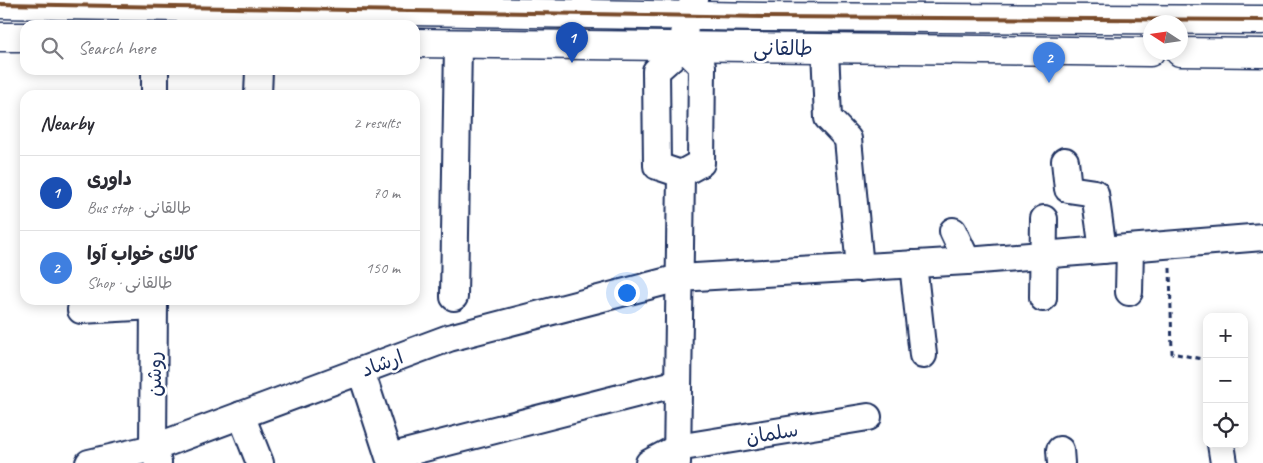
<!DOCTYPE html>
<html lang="en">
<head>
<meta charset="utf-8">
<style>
	:root { --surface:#fff; --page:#f2f2f3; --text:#2b2b33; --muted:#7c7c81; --line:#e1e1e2; --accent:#1f6fb2 }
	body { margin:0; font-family:Caveat,"Playpen Sans Arabic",sans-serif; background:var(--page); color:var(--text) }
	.controls { position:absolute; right:15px; bottom:15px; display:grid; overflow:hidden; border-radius:10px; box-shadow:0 2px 12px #0003 }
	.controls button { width:45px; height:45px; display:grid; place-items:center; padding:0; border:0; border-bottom:1px solid var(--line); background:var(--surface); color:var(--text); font:25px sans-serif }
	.compass { position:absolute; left:1143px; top:15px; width:45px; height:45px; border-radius:50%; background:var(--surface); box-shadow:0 2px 12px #0003; rotate:282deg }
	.you { position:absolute; left:626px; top:292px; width:18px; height:18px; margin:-12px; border:4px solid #fff; border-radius:50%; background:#1a73e8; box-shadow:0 0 0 8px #1a73e833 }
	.badge { display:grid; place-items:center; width:32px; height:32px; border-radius:50%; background:var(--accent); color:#fff; font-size:16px; font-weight:700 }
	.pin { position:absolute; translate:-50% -41px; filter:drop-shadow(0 1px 2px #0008) }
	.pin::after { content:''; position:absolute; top:26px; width:18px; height:15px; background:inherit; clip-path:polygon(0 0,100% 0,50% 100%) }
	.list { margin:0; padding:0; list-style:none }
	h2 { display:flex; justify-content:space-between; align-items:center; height:65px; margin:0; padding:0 20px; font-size:21px }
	h2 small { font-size:16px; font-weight:400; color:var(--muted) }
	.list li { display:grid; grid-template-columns:32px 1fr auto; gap:15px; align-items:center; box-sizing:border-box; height:75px; padding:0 20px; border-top:1px solid var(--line) }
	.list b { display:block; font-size:19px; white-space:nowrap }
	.list p { margin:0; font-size:16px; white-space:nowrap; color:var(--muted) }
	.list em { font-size:16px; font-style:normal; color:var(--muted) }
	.icon { flex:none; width:28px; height:28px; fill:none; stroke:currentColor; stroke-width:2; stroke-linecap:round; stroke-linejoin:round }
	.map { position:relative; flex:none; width:1263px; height:463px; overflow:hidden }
	.search { position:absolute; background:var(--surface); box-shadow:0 2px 12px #0003; left:20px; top:20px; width:400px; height:55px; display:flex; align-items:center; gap:12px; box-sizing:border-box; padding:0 18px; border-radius:15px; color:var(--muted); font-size:19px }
	.panel { position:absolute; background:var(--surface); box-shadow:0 2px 12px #0003; left:20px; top:90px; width:400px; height:215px; border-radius:15px }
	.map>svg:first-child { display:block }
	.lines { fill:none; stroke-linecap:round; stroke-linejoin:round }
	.minor-casing { stroke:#1b2f5e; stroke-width:30 }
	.major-casing { stroke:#1b2f5e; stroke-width:31 }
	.path { stroke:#1b2f5e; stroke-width:3; stroke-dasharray:5 4; stroke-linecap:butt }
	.minor { stroke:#fff; stroke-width:26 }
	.major { stroke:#fff; stroke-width:28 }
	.bus-1-casing { stroke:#fff; stroke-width:8 }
	.bus-1 { stroke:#7a4b2a; stroke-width:4 }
	.labels { text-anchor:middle; stroke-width:5; stroke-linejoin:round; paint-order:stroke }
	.street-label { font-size:20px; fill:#1b2f5e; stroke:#fff }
</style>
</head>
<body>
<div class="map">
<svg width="1263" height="463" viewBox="0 0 1263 463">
	<rect width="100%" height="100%" fill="#fff"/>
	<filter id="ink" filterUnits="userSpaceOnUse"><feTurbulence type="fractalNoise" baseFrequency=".02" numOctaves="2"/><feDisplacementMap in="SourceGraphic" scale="10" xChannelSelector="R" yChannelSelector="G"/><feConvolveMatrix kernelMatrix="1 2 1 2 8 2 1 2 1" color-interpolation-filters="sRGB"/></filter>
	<g filter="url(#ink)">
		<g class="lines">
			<g class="minor-casing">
				<g id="minor">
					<polyline points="683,47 702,66 701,163 681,174 657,166 656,71 683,47 686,16 695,0"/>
					<polyline points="825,49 828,118 848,139 860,268"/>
					<polyline points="155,95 155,70"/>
					<polyline points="258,95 259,70"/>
					<polyline points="1065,161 1068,189 1095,193 1103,250"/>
					<polyline points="953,231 967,261"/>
					<polyline points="913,264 923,355"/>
					<polyline points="1129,292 1130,248"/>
					<polyline points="454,297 458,44"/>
					<polyline points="1043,298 1044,219"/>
					<polyline points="154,300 153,448 158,463"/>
					<polyline points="81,310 154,306"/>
					<polyline points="361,371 389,457 678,383"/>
					<polyline points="241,415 260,463"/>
					<polyline points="1221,444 1224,463"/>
					<polyline points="1060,450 1061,463"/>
					<polyline points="89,463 153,448 449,338 679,278 967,261 1263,237"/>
					<polyline points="649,463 677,448 868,417"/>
					<polyline points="677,463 681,174"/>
				</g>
			</g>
			<g class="major-casing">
				<g id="major">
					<polyline points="0,4 763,17 1263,20"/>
					<polyline points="0,37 25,37"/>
					<polyline points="415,43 1150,52"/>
					<polyline points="1180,52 1263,53"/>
				</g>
			</g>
			<polyline class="path" points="1170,268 1172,353 1202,359"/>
			<use href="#minor" class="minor"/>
			<use href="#major" class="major"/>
			<g class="bus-1-casing">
				<polyline id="bus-1" points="0,4 763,17 1263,20"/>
			</g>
			<use href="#bus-1" class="bus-1"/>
		</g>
	</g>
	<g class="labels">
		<g class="street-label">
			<text x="783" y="55">طالقانی</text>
			<text transform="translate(382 363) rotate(-20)" y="7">ارشاد</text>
			<text transform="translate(154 374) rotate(-90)" y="7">روشن</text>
			<text transform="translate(772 433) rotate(-9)" y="7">سلمان</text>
		</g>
	</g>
</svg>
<div class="controls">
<button>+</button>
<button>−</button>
<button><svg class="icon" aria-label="locate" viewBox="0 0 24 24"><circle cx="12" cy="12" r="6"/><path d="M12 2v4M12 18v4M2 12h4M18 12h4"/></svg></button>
</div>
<svg class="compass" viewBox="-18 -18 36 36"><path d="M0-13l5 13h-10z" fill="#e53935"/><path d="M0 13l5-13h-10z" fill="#7c7c81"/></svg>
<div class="you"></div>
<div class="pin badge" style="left:572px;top:63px;background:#1a4fb4">1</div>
<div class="pin badge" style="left:1049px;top:83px;background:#3f7fe0">2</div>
<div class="search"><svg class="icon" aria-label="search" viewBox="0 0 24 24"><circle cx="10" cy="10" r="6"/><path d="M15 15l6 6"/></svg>Search here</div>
<section class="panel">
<h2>Nearby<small>2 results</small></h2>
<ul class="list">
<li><span class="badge" style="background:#1a4fb4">1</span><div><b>داوری</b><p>Bus stop · طالقانی</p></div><em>70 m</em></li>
<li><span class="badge" style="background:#3f7fe0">2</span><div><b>کالای خواب آوا</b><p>Shop · طالقانی</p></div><em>150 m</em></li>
</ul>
</section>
</div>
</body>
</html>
